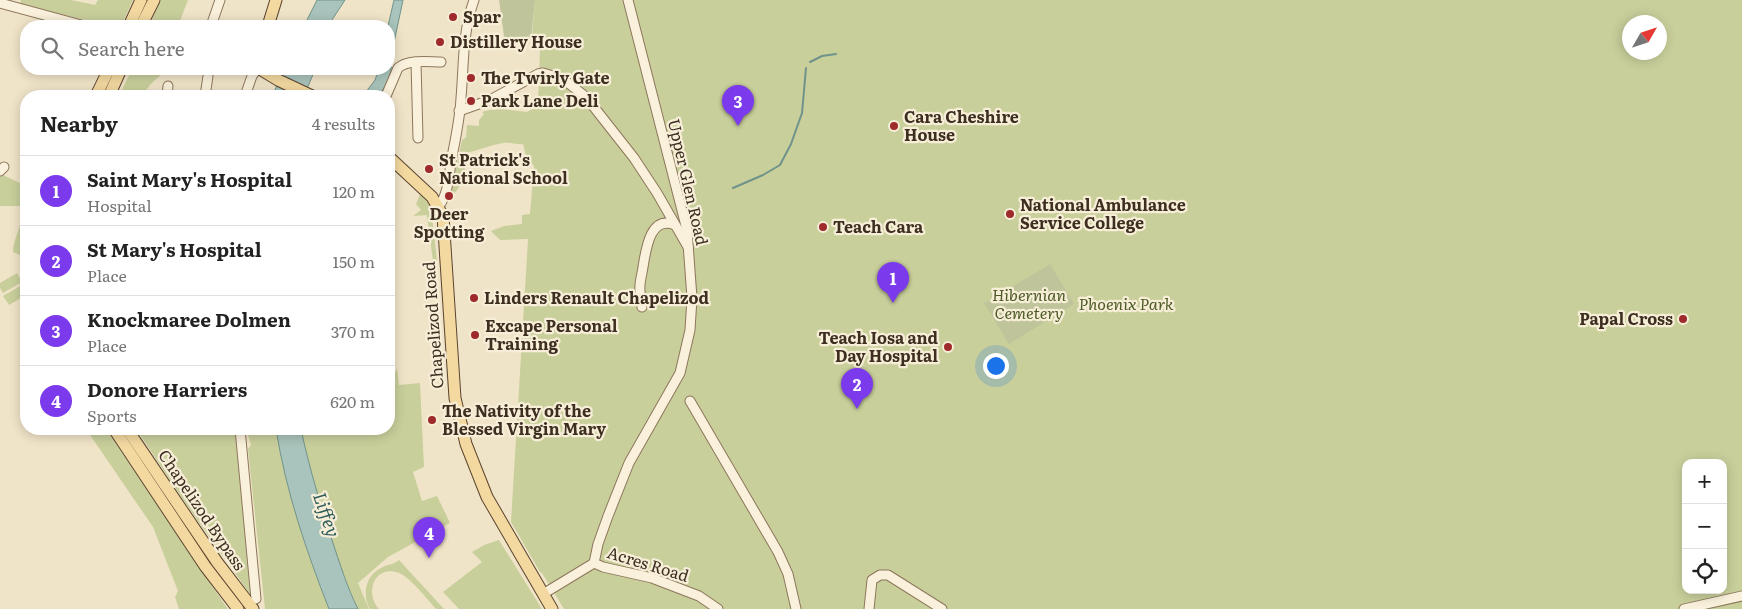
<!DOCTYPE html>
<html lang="en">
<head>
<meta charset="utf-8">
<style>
	:root { --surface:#fff; --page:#f2f2f2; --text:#222; --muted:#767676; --line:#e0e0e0; --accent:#7c3aed }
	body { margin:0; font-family:Literata,serif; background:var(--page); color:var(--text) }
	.controls { position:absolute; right:15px; bottom:15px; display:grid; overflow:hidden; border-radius:10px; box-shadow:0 2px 12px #0003 }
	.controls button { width:45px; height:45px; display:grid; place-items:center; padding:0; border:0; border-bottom:1px solid var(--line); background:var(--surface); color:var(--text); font:25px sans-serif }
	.compass { position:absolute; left:1622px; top:15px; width:45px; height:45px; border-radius:50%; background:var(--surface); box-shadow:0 2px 12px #0003; rotate:51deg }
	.you { position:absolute; left:995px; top:365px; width:18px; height:18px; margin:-12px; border:4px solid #fff; border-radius:50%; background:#1a73e8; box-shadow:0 0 0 8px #1a73e833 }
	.badge { display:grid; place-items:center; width:32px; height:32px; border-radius:50%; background:var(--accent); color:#fff; font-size:16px; font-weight:700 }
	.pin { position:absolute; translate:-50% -41px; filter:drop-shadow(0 1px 2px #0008) }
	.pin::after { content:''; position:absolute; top:26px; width:18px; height:15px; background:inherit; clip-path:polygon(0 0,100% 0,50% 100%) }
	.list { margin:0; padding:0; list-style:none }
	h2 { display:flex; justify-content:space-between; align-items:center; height:65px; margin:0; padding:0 20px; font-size:21px }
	h2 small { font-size:16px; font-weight:400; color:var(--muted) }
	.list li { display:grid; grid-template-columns:32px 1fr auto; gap:15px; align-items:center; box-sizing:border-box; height:70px; padding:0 20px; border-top:1px solid var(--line) }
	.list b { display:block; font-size:19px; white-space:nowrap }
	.list p { margin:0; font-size:16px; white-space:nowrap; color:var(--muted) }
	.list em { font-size:16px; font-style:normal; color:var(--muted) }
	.icon { flex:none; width:28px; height:28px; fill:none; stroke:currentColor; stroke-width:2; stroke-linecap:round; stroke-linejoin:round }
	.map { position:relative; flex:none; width:1742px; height:609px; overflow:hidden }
	.search { position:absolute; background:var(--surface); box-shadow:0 2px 12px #0003; left:20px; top:20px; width:375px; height:55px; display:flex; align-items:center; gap:12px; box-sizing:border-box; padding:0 18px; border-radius:20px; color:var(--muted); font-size:19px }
	.panel { position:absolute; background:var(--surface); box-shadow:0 2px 12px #0003; left:20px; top:90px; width:375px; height:345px; border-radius:20px }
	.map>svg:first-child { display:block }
	.green { fill:#c9cf9b; fill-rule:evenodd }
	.cemetery { fill:#bfc49a }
	.water { fill:#a9c4bc; stroke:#6f938a }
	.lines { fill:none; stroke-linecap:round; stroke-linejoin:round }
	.stream { stroke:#6f938a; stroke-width:2 }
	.minor-casing { stroke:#8d765c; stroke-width:11 }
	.major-casing { stroke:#5b4430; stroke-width:13 }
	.minor { stroke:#faf1dc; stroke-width:9 }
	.major { stroke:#f3d9a0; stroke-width:11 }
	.poi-dot { fill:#9e2a2b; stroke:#f7eed8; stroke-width:2 }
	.labels { text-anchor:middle; stroke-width:4.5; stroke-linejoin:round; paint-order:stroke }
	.poi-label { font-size:16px; font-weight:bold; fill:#3d2e20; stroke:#f7eed8; text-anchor:start }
	.street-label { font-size:16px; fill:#3d2e20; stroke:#f7eed8 }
	.park-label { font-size:16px; font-style:italic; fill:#4d5a26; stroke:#f7eed8 }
	.water-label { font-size:18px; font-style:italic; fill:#2f5d5a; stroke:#f7eed8 }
</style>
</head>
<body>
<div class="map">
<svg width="1742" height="609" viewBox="0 0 1742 609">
	<rect width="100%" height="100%" fill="#f0e4c8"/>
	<g class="green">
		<polygon points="21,0 71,0 95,5 98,0 133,0 121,26 110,26 20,4"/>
		<polygon points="161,0 188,0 178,26 149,26"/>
		<path d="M535,0H1742V609H564L542,573L540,572L511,522L528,239L500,240L491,231L504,226L522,224V215L530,214L534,166L526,156L523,144C516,145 510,142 503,143C491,145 478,150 467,153C465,170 465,186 450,197L462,140L466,137L467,125L479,126V120L484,114L482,112L489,110L503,109L527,112L538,105L540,50L531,47ZM1630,22H1660V52H1630ZM1686,463H1723V590H1686Z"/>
		<path d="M132,69H164C162,76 158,77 153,82C148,86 146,92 141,96H119Z"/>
		<path d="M3,175L26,186V280L20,255L13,252C13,236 26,223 20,206H0V176Z"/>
		<polygon points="420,194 428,202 431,209 437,260 433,261 427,215 413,216 421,210 416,204"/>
		<polygon points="17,273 22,282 3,293 0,288 0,283"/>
		<polygon points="22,285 26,295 9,305 3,296"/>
		<path d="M397,368L399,385L420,383L424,467L413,472L422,501L437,496L450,523L388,557L358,583L369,609H358C333,552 313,490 301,429H389V386Z"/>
		<polygon points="86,429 106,429 188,552 228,609 179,609 175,597 178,591 153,527"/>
		<polygon points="136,429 237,429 252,592 250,594 190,510"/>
		<path d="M246,429H276C287,494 305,548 329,609H265L248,449L251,445Z"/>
		<polygon points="499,540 502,545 542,609 459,609 443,592 482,562 472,552 484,545"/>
		<path d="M399,560L444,609H436C427,599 411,578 399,573C375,564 364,592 379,609H370C362,595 365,576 381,568C387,564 393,565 399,560Z"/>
	</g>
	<g class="cemetery">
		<polygon points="499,0 535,0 531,39 505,43"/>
		<polygon points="1050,264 1074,304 1009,344 984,303 988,301 991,302 992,299"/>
	</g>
	<g class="water">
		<polygon points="317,0 345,0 328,26 304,26"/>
		<polygon points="394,0 403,0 392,52 391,70 389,80 379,96 363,96 375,80 379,69 389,69 388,26"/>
		<polygon points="285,69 313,69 314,72 304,96 272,96"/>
		<path d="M276,429H301C309,467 320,503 332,540C340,564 347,587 358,609H329C306,550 286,492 276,429Z"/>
	</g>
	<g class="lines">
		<g class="stream">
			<polyline points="810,62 822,56 836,54"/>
			<polyline points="733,188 763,175 780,165 791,144 802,113 806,68"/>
		</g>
		<g class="minor-casing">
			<g id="minor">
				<polyline points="0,3 85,26"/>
				<polyline points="211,26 220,0"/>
				<polyline points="416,62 418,138"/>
				<polyline points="167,96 168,86"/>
				<polyline points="205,96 208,76"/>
				<polyline points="245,96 252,76 257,69"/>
				<path d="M386,96L398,68C408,59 428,62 441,62"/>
				<polyline points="459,111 490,100 538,74 543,73 563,79 586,97 634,158 657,193 688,247"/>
				<polyline points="0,171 4,167"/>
				<path d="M439,206C448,194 449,177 451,162C455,141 460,119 461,98C464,64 462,34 474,0"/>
				<path d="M642,307C641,302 640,296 640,291C639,283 642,275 643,267C646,249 650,215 675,225"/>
				<polyline points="690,401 778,552 788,574 796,609"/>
				<polyline points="240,429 256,599"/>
				<polyline points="594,563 598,544 608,516 629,463 680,373 690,330 692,298 687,230 628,0"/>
				<polyline points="594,563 603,567 652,578 699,596 718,609"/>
				<polyline points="543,594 594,563"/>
				<polyline points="869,609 872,580 880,575 888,575 942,609"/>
				<polyline points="1684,609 1742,596"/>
			</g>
		</g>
		<g class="major-casing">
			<g id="major">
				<polyline points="129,26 141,0"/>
				<polyline points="141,26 154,0"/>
				<polyline points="268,26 276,0"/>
				<polyline points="260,69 278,80 312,96"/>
				<polyline points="96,96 109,69"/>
				<polyline points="109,96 121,69"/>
				<polyline points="389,157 432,197 443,216 455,398 466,444 487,497 552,609"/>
				<polyline points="114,429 205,566 238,609"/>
				<polyline points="127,429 217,562 253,609"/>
			</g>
		</g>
		<use href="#minor" class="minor"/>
		<use href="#major" class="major"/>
	</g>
	<g class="poi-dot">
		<circle cx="453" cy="17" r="5"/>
		<circle cx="440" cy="42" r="5"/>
		<circle cx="471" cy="78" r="5"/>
		<circle cx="471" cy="101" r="5"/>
		<circle cx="894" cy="126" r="5"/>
		<circle cx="429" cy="169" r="5"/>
		<circle cx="449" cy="196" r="5"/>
		<circle cx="1010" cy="214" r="5"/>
		<circle cx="823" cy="227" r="5"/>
		<circle cx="474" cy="298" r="5"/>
		<circle cx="1683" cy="319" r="5"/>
		<circle cx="475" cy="335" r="5"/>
		<circle cx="948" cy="347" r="5"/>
		<circle cx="432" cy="420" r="5"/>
	</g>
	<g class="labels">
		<g class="poi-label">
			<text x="463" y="23">Spar</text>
			<text x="450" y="48">Distillery House</text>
			<text x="481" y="84">The Twirly Gate</text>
			<text x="481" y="107">Park Lane Deli</text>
			<text x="904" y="123">Cara Cheshire<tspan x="904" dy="18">House</tspan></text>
			<text x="439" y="166">St Patrick's<tspan x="439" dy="18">National School</tspan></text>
			<text x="1020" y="211">National Ambulance<tspan x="1020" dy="18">Service College</tspan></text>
			<text x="449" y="220" text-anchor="middle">Deer<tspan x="449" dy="18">Spotting</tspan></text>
			<text x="833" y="233">Teach Cara</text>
			<text x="484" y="304">Linders Renault Chapelizod</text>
			<text x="1673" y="325" text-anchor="end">Papal Cross</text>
			<text x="485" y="332">Excape Personal<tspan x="485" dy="18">Training</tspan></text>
			<text x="938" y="344" text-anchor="end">Teach Iosa and<tspan x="938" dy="18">Day Hospital</tspan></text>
			<text x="442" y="417">The Nativity of the<tspan x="442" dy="18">Blessed Virgin Mary</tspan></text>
		</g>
		<g class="street-label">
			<text transform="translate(688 182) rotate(77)" y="6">Upper Glen Road</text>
			<text transform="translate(433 325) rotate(-94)" y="6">Chapelizod Road</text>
			<text transform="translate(202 510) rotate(56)" y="6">Chapelizod Bypass</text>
			<text transform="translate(648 564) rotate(17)" y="6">Acres Road</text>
		</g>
		<g class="park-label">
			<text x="1029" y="301">Hibernian<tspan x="1029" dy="18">Cemetery</tspan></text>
			<text x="1126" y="310">Phoenix Park</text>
		</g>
		<g class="water-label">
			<text transform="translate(326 515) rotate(71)" y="6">Liffey</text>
		</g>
	</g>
</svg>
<div class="controls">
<button>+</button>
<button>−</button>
<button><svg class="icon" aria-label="locate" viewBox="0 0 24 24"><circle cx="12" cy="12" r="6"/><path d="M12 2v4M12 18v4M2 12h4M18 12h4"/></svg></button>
</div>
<svg class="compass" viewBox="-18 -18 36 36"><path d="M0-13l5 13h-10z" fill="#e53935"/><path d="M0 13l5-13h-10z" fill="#767676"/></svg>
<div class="you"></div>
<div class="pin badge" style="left:893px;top:303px">1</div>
<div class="pin badge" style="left:857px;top:409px">2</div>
<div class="pin badge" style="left:738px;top:126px">3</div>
<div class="pin badge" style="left:429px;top:558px">4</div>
<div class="search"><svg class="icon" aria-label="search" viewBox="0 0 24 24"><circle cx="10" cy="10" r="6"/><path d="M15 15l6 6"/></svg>Search here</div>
<section class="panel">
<h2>Nearby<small>4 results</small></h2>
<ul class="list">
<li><span class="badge">1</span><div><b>Saint Mary's Hospital</b><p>Hospital</p></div><em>120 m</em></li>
<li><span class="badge">2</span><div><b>St Mary's Hospital</b><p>Place</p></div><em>150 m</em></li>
<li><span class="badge">3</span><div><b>Knockmaree Dolmen</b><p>Place</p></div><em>370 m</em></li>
<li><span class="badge">4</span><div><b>Donore Harriers</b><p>Sports</p></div><em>620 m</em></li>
</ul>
</section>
</div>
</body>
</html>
